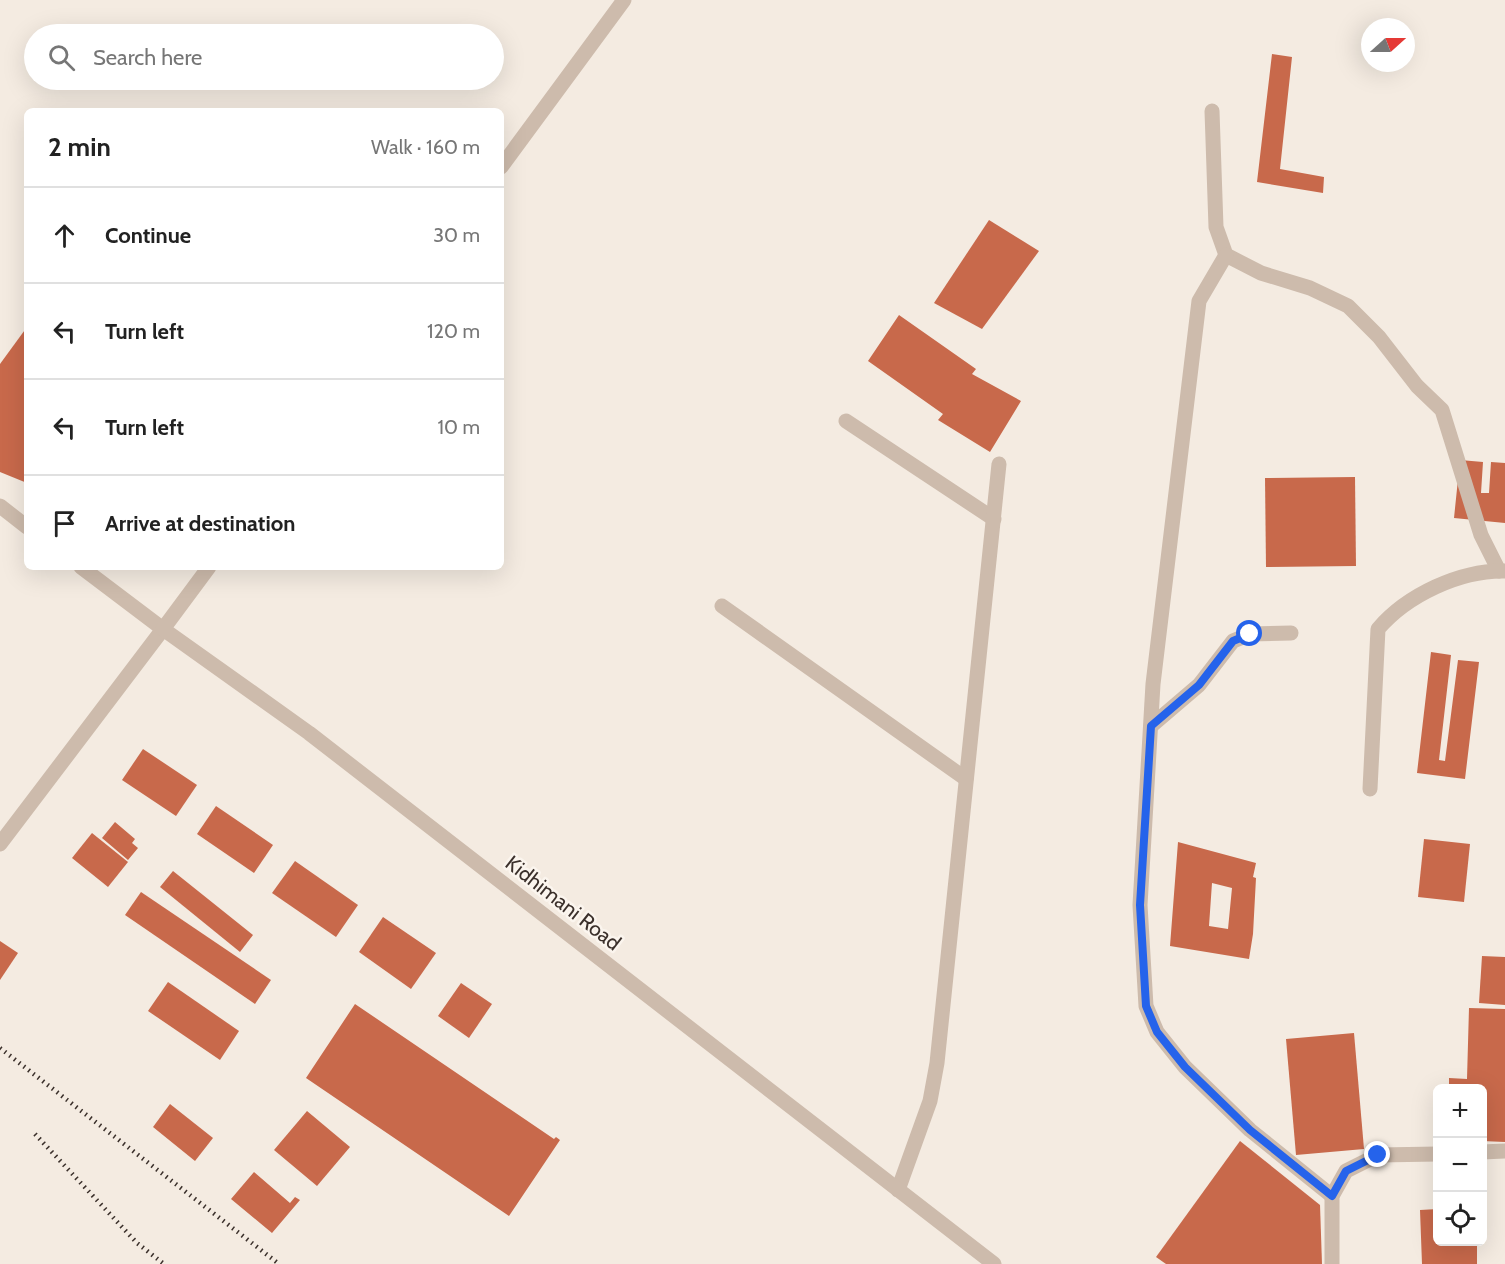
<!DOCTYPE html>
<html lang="en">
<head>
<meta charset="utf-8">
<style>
	:root { --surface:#fff; --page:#f6f6f6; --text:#222; --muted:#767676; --line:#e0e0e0 }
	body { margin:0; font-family:Cabin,sans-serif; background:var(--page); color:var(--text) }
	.controls { position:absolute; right:18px; bottom:18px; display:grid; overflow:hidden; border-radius:9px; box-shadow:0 6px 24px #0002 }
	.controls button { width:54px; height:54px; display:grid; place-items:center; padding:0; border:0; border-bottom:2px solid var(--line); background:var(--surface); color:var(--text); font:30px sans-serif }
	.compass { position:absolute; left:1361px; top:18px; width:54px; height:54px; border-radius:50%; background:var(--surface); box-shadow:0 6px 24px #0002; rotate:69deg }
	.stop { position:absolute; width:18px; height:18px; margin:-14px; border:4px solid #2563eb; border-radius:50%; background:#fff }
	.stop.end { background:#2563eb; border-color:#fff; box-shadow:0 2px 6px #0008 }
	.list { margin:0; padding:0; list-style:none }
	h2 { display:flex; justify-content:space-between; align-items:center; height:78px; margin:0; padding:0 24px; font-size:26px }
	h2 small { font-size:20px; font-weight:400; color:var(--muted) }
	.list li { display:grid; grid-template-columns:39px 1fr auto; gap:18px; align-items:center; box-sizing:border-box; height:96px; padding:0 24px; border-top:2px solid var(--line) }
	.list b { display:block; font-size:22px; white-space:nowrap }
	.list em { font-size:20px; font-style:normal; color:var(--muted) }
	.icon { flex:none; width:33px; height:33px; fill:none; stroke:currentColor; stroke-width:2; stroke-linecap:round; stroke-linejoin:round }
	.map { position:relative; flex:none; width:1505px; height:1264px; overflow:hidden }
	.search { position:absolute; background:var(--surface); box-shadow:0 6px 24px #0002; left:24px; top:24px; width:480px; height:66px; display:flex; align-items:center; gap:15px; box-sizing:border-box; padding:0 21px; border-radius:33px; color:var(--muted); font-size:22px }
	.panel { position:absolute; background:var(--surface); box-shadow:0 6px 24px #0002; left:24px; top:108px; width:480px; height:462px; border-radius:9px }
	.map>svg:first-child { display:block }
	.building { fill:#c8694b; fill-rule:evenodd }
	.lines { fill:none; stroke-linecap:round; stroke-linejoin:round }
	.service { stroke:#cdbbac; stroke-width:15 }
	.minor { stroke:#cdbbac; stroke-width:15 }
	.rail { stroke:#3b302b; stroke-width:4.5; stroke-dasharray:1.5 4.5; stroke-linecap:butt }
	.route { stroke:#2563eb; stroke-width:8 }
	.labels { text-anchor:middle; stroke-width:5; stroke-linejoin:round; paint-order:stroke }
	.street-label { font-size:21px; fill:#3b302b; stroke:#fbf5ee }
</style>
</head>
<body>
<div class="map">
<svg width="1505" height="1264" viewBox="0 0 1505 1264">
	<rect width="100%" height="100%" fill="#f4ebe1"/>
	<g class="building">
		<polygon points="1272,54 1292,57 1280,169 1324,177 1323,193 1257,182"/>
		<polygon points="989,220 1039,251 982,329 934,303"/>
		<polygon points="899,315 976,369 972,374 1021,401 990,452 938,420 943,414 868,361"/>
		<polygon points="27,327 27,483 0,472 0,364"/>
		<polygon points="1460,460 1483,462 1481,493 1489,493 1491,462 1505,463 1505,523 1454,518"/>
		<polygon points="1355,477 1356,566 1266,567 1265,478"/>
		<polygon points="1431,652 1451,655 1439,760 1445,761 1458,660 1479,662 1465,779 1417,773"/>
		<polygon points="143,749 197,785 176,816 122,780"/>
		<polygon points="216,806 273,845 254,873 197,834"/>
		<polygon points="115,822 135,839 132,843 138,848 128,860 102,838"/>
		<polygon points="92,833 128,862 108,887 72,858"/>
		<polygon points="1424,839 1470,844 1464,902 1418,897"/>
		<path d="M1178,842L1256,863L1253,877L1256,878L1253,934L1249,959L1170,946ZM1212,883L1232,888L1228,929L1209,926Z"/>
		<polygon points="295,861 358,905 336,937 272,893"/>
		<polygon points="173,871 253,935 240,952 160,887"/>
		<polygon points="141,892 271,980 255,1004 125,915"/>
		<polygon points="383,917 436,953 411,989 359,952"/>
		<polygon points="0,941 18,953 0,980"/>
		<polygon points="1482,956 1505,957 1505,1005 1479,1003"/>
		<polygon points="168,982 239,1031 220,1060 148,1011"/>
		<polygon points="461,983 492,1004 469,1038 438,1016"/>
		<polygon points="355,1004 554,1139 556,1137 560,1140 509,1216 306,1078"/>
		<polygon points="1469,1008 1505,1009 1505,1142 1482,1141 1482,1088 1449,1088 1449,1078 1467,1079"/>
		<polygon points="1354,1033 1364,1149 1296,1155 1286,1039"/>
		<polygon points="170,1104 213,1138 195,1161 153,1127"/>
		<polygon points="307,1111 350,1147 317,1186 274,1150"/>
		<polygon points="1240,1141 1320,1205 1322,1264 1166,1264 1156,1257"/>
		<polygon points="254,1172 290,1203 295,1197 300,1200 272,1233 231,1199"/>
		<polygon points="1438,1209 1438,1242 1477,1242 1477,1264 1422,1264 1420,1210"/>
	</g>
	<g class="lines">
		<g class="service">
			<polyline points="846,421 994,519"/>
			<polyline points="0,506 27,527"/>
			<polyline points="722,606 966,779"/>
			<polyline points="1151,726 1199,685 1233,641 1250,634 1291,633"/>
			<polyline points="0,844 163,629 81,567"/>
			<polyline points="898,1190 930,1101 937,1063 999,464"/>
		</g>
		<g class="minor">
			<polyline points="1212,111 1216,227 1226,255 1261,273 1310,288 1348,306 1379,337 1417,386 1442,410 1481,535 1499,571"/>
			<polyline points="501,167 624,0"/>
			<polyline points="1226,255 1199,301 1153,684 1140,905 1146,1006 1157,1032 1185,1067 1250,1130 1332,1196"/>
			<polyline points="209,567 163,629 309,733 994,1264"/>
			<path d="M1370,789L1378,629C1407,595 1460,570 1505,571"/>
			<polyline points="1482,1152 1505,1151"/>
			<polyline points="1332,1264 1332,1196 1346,1171 1378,1155 1438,1154"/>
		</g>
		<g class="rail">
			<polyline points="0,1048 279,1264"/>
			<polyline points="35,1134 137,1243 164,1264"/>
		</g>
	</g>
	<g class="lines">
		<polyline class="route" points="1250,634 1233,641 1199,685 1151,726 1140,905 1146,1006 1157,1032 1185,1067 1250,1130 1332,1196 1346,1171 1378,1155"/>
	</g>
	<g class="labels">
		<g class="street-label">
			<text transform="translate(563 903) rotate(38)" y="7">Kidhimani Road</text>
		</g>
	</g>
</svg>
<div class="controls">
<button>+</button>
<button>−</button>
<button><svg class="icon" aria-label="locate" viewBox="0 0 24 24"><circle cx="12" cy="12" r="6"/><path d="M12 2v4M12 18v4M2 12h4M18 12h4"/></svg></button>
</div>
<svg class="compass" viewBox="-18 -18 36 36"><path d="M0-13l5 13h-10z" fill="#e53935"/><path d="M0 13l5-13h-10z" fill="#767676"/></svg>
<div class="stop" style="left:1250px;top:634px"></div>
<div class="stop end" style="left:1378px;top:1155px"></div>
<div class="search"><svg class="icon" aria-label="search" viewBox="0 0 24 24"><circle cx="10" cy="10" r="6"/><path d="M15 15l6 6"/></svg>Search here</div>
<section class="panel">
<h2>2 min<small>Walk · 160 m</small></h2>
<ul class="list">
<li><svg class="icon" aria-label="ahead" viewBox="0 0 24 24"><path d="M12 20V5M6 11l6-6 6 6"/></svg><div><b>Continue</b></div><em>30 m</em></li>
<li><svg class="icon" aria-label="left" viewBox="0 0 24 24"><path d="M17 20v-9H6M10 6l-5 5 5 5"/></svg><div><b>Turn left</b></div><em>120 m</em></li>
<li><svg class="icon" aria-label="left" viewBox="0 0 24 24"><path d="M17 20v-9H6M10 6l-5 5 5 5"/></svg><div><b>Turn left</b></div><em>10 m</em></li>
<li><svg class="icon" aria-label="arrive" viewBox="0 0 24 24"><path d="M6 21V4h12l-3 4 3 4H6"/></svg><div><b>Arrive at destination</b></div></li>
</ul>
</section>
</div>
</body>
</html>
